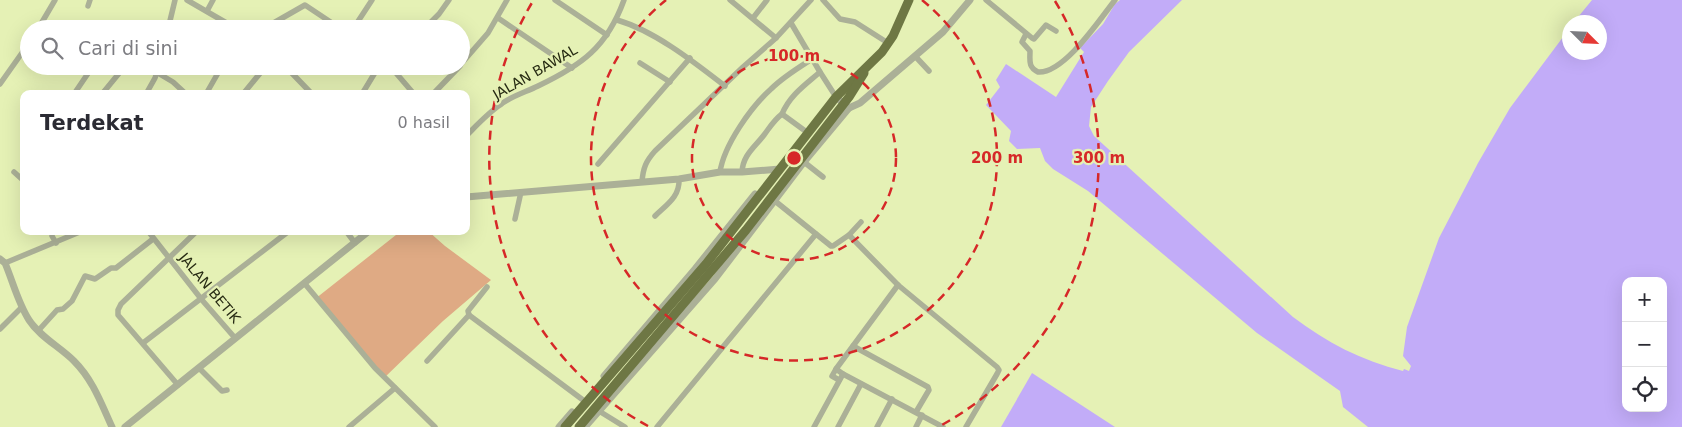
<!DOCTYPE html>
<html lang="id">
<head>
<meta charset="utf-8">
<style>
	:root { --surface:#fff; --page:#f7f7f7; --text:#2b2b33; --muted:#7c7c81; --line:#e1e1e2 }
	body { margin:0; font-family:"DejaVu Sans",sans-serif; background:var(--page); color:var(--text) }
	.controls { position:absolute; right:15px; bottom:15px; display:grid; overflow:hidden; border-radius:10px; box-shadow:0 5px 20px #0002 }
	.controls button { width:45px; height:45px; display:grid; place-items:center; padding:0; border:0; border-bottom:1px solid var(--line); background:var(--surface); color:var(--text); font:25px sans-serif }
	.compass { position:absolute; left:1562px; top:15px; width:45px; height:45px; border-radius:50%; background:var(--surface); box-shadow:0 5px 20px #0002; rotate:114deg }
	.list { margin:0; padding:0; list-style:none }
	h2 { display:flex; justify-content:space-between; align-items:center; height:65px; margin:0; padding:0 20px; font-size:21px }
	h2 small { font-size:16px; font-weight:400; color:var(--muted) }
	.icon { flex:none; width:28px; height:28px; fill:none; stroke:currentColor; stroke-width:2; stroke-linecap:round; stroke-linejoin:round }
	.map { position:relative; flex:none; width:1682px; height:427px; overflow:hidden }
	.search { position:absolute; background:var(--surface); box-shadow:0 5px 20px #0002; left:20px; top:20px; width:450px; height:55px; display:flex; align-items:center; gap:12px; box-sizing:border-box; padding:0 18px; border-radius:28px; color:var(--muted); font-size:19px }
	.panel { position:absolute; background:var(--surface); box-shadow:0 5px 20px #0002; left:20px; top:90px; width:450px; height:145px; border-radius:10px }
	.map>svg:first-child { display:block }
	.green { fill:#dfaa84 }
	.water { fill:#c2acf8; fill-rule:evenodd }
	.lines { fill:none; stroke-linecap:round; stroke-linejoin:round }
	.minor { stroke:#abb097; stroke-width:5.5 }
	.tertiary { stroke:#abb097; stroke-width:7 }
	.trunk { stroke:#6e7744; stroke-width:9 }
	.ring { fill:none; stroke:#d62828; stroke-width:2.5; stroke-dasharray:9 6 }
	.labels { text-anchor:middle; stroke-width:4.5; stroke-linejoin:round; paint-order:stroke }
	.street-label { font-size:14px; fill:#272b13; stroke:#e5f1b5 }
	.centre { fill:#d62828; stroke:#e5f1b5; stroke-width:2.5 }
	.ring-label { font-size:15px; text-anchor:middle; font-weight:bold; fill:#d62828; stroke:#e5f1b5; stroke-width:4.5; stroke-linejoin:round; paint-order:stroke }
</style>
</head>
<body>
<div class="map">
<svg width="1682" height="427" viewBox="0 0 1682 427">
	<rect width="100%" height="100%" fill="#e5f1b5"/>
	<polygon class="green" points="401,231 428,231 445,246 491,280 443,321 384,378 315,299"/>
	<g class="water">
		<path d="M1120,0H1182L1129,52L1108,81L1091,107L1089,126L1094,136L1293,317C1326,342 1362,361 1403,371L1404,369L1409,371L1411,366L1403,356L1407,327L1439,238L1478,163L1510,108L1569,29L1570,52H1600V22H1574L1592,0H1682V427H1368L1343,407L1340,391L1257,333L1088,191L1053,169L1045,161L1040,148L1017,149L1009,141L1011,131L986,105L1000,87L996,80L1006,64L1056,97L1084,52L1080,48L1103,24L1115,4ZM1626,281H1663V408H1626Z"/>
		<polygon points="1032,373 1115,427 1001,427"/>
	</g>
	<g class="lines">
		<g class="minor">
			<polyline points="187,0 237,29"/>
			<polyline points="555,0 607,35"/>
			<polyline points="730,0 776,38"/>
			<polyline points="823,0 840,19 855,22 888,43"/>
			<polyline points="986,0 1032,38 1034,39 1046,25 1056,31"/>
			<polyline points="88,6 90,0"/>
			<polyline points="207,11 213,0"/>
			<polyline points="498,18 572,68"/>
			<polyline points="753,18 767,0"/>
			<path d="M617,20C655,31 694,62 725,86"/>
			<polyline points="791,23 820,72 836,97"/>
			<polyline points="38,29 55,0"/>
			<polyline points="168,29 175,0"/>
			<polyline points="263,29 305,5 341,29"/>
			<polyline points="353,29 372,0"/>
			<polyline points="424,29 439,14 449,0"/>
			<path d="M1026,34L1022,42L1030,51C1030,61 1028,67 1038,72C1064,74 1100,19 1115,0"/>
			<polyline points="915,56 929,71"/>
			<polyline points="640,63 670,82"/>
			<polyline points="461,64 488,33 507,0"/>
			<polyline points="146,66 173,82 186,94"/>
			<polyline points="285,66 312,94"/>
			<polyline points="390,66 414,94"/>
			<polyline points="0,84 29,43"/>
			<polyline points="74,94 93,66"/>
			<polyline points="102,94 125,66"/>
			<polyline points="146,94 155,78 159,66"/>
			<polyline points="206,94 222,66"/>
			<polyline points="243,94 266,66"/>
			<polyline points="362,94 379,66"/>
			<polyline points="433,94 460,66"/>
			<path d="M782,114C790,95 805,85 820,72"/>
			<path d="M466,136C477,125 488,113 500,105C511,96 526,92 538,86C582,65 607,47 624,0"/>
			<polyline points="804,162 823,177"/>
			<polyline points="598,164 690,58"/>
			<polyline points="14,172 24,181"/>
			<path d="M720,172C724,145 751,107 771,89C783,77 798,68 812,59"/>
			<path d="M742,172C743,155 754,148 764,135C770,127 774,120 782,114L808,133"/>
			<path d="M642,182C643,168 646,161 655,151L743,67L776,38L811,0"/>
			<polyline points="775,201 831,246 833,246 849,235 898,285 997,367 999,370 997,374 966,427"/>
			<path d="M655,216C666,205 680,197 679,179"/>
			<polyline points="515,219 521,192"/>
			<polyline points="52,231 52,236 56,243"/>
			<polyline points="148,231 202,300 235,338"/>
			<polyline points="346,231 355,243"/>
			<polyline points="849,235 861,222"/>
			<polyline points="5,263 82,231"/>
			<polyline points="305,284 375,368 435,427"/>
			<polyline points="469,315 468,311 487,287"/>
			<polyline points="0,329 22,307"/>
			<polyline points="38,331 57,310 63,309 72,301 85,276 95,279 111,268 116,268 153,239"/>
			<polyline points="143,343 289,231"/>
			<polyline points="853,346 928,387 929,390 916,412"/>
			<polyline points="427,361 469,315 583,400"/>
			<polyline points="199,368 222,391 227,390"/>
			<polyline points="836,369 832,376 839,380"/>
			<polyline points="843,374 836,369 898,285"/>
			<polyline points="178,385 118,315 118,310 121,304 197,231"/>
			<polyline points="599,411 625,427"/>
			<polyline points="349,427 395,388"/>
			<polyline points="657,427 816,234"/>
			<polyline points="814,427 843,374 943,427"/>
			<polyline points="838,427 861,384"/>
			<polyline points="877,427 892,399"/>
			<polyline points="916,427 922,415"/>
		</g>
		<g class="tertiary">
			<polyline points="836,97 849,108 860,103 943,32 970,0"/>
			<polyline points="466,197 679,179 720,172 742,172 780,169"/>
			<path d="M0,259L5,263C13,282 18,303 29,320C40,337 60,347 74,361C93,380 101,403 112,427"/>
			<polyline points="604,376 695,269 755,194"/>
			<polyline points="125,427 369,231"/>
			<polyline points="559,427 572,412"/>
			<polyline points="585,427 715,279 804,162 849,108"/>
		</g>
		<g class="trunk">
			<polyline points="565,427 706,264 836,97 882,52 893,36 909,0"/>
			<polyline points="579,427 746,230 849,97 864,73"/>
		</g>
	</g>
	<g class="ring">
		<circle cx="794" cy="158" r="102"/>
		<path d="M922 0A203 203 0 1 1 666 0"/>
		<path d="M648 426A305 305 0 0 1 533 1M1055 1A305 305 0 0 1 940 426"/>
	</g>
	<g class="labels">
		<g class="street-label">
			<text transform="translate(535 72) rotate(-30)" y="5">JALAN BAWAL</text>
			<text transform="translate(210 288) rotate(50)" y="5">JALAN BETIK</text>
		</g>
	</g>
	<circle cx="794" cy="158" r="8" class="centre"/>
	<g class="ring-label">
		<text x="794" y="61">100 m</text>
		<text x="997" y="163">200 m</text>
		<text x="1099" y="163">300 m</text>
	</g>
</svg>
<div class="controls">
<button>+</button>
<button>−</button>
<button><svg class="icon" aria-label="locate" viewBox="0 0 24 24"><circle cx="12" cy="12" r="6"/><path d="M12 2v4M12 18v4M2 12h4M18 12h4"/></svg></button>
</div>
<svg class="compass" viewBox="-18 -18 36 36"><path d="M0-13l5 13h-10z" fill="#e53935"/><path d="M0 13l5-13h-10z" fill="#7c7c81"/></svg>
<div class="search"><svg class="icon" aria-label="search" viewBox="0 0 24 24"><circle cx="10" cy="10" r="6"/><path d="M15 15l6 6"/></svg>Cari di sini</div>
<section class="panel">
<h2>Terdekat<small>0 hasil</small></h2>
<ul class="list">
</ul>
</section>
</div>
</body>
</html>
